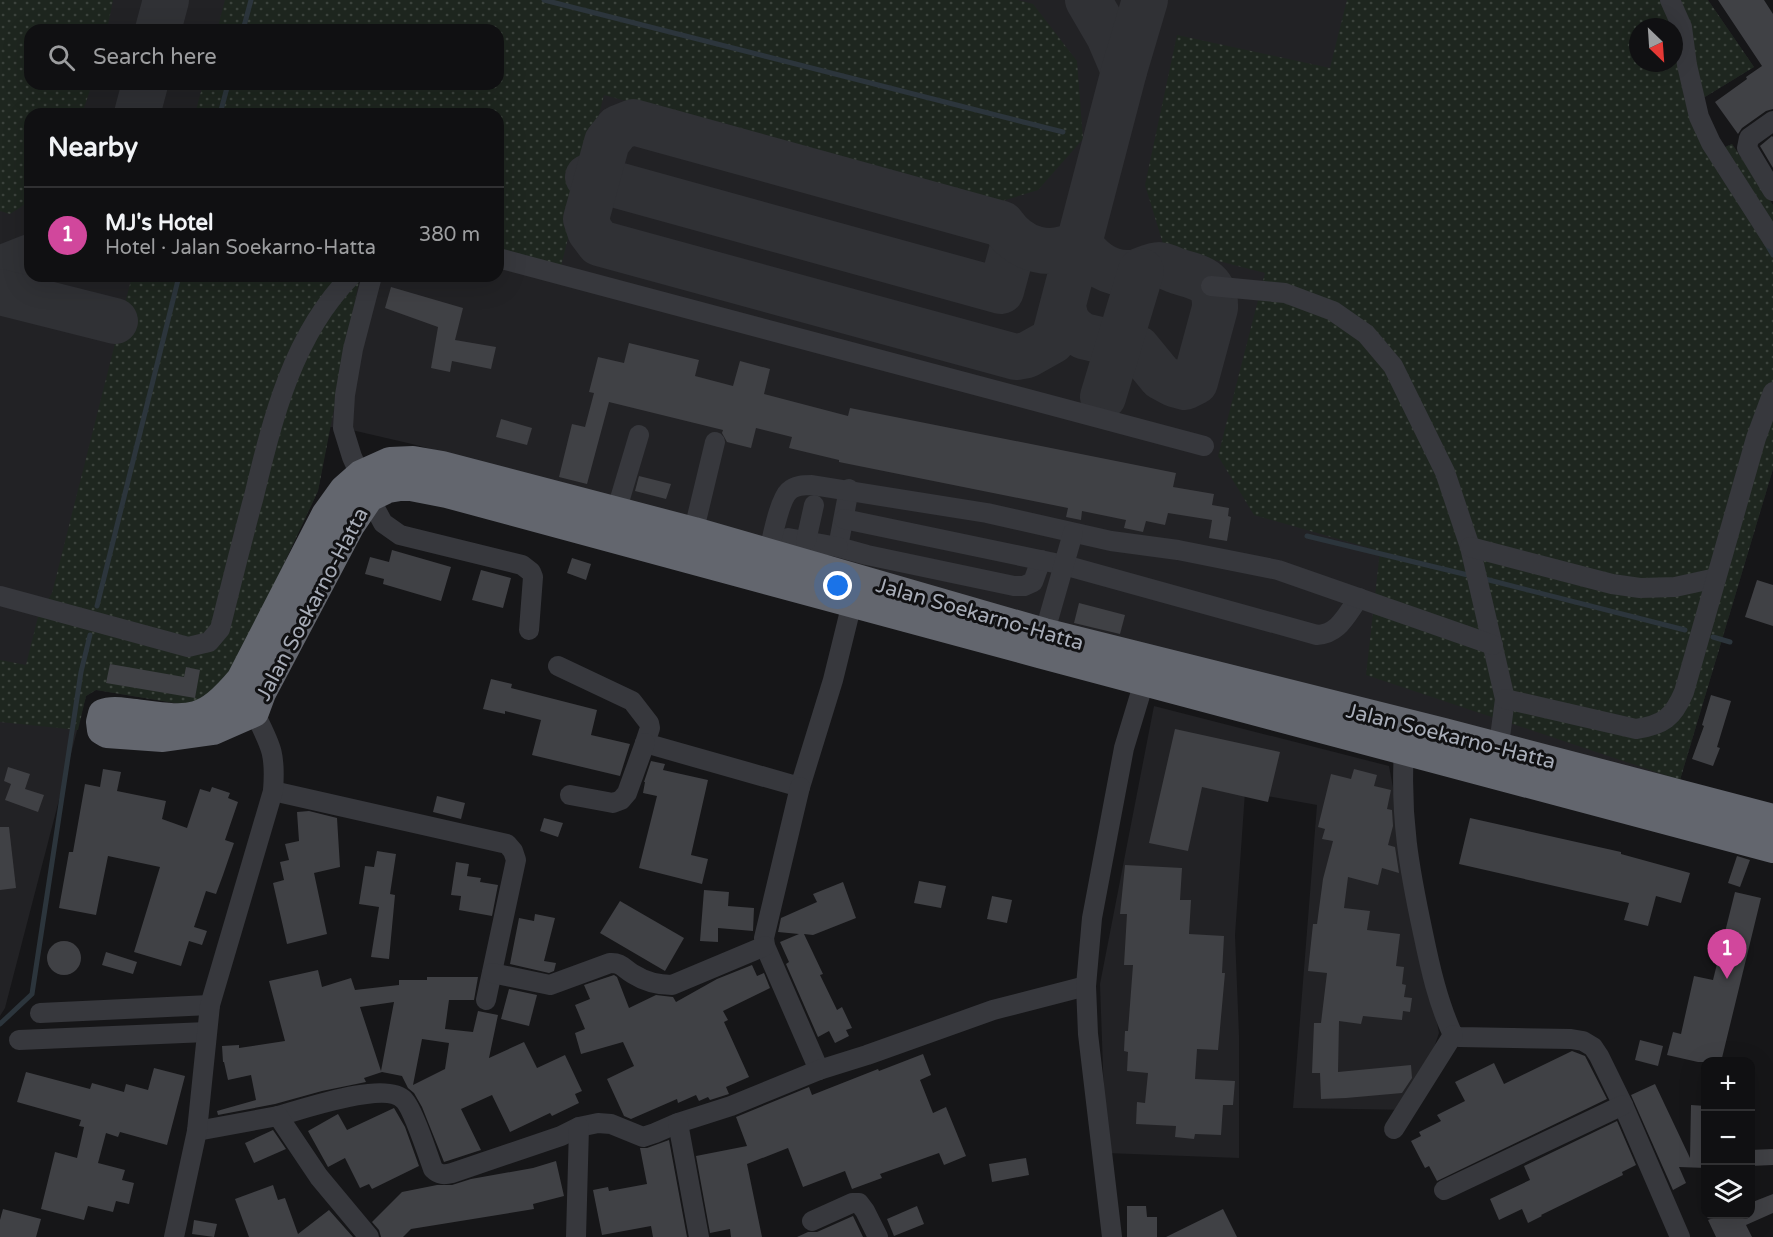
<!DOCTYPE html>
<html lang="en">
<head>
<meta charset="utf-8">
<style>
	:root { --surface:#101012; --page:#1e1e20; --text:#f1f3f6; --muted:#9c9d9f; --line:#303032; --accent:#d93025 }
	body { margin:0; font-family:"Varela Round",sans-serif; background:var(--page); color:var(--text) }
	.controls { position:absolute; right:18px; bottom:18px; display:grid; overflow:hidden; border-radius:12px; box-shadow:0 6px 24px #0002 }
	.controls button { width:54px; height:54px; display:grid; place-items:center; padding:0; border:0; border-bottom:2px solid var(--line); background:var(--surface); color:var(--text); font:30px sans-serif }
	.compass { position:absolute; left:1629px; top:18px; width:54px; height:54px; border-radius:50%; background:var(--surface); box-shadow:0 6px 24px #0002; rotate:155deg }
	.you { position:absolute; left:838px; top:586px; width:21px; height:21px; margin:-15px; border:4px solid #fff; border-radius:50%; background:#1a73e8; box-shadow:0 0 0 9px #1a73e833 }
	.badge { display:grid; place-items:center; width:39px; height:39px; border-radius:50%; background:var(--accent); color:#fff; font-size:20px; font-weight:700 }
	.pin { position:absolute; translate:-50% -50px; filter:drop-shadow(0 2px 3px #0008) }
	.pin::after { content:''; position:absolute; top:32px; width:21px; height:18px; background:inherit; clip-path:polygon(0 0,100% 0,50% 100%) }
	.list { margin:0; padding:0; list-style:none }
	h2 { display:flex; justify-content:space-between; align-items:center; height:78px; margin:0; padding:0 24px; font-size:26px }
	h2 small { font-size:20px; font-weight:400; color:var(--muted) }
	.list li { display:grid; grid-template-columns:39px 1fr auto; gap:18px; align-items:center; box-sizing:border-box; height:96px; padding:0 24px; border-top:2px solid var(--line) }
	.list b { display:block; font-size:22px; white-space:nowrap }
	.list p { margin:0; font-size:20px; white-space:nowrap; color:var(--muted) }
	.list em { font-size:20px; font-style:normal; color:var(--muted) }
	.icon { flex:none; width:33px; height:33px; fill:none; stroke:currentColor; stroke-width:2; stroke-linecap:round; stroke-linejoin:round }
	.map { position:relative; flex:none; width:1773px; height:1237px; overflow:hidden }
	.search { position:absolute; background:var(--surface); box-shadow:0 6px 24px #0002; left:24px; top:24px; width:480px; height:66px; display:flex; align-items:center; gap:15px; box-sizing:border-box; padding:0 21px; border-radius:18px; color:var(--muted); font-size:22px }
	.panel { position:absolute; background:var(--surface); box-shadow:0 6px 24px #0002; left:24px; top:108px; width:480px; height:174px; border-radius:18px }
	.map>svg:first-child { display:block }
	.built { fill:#222225; fill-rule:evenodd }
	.grass { fill:url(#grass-dots); fill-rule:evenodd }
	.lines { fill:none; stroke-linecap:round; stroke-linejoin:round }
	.stream { stroke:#2c353c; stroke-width:5 }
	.taxiway { stroke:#303135; stroke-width:46 }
	.building { fill:#404145; fill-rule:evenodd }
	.minor { stroke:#37383d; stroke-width:20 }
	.highway { stroke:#63666e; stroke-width:30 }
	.labels { text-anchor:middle; stroke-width:6; stroke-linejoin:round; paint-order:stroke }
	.street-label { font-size:21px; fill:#a8adb8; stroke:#111113 }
</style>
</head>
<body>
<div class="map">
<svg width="1773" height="1237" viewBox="0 0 1773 1237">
	<defs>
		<pattern id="grass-dots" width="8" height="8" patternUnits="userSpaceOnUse" patternTransform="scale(1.5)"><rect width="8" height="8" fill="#1e261f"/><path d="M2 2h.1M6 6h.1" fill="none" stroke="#3c433d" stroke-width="1.8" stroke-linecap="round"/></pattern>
	</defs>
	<rect width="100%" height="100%" fill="#161618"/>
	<g class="built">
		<path d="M0,0H1708L1754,67L1700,100L1709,125L1725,147L1732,144L1773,205V469L1680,780L1093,637L589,491L412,444L343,428L330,427L318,491L240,657L193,706L96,690L86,696L5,1008L0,1016ZM1638,27H1674V63H1638ZM30,30H498V84H30ZM30,114H498V276H30Z"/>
		<polygon points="1154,706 1389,766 1439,1033 1413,1110 1293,1108 1317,805 1245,792 1235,935 1239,1035 1239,1158 1106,1153 1100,984"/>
	</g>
	<g class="grass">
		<polygon points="0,0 113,0 107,30 30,30 30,84 92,84 82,114 30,114 30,201 10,214 0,211"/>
		<polygon points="225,0 1018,0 1033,4 1077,61 1083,139 1038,190 999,202 604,95 559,274 498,255 498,114 195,114 203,84 498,84 498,30 217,30"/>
		<path d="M1347,0H1708L1754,67L1700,100L1709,125L1725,147L1732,144L1773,205V469L1680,780L1366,675L1380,551L1254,515L1218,456L1265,273L1164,247L1145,185L1177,35L1330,68ZM1638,27H1674V63H1638Z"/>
		<polygon points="132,276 360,276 318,491 240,657 216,690 193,706 96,690 86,696 78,730 0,722 0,660 26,665 38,617 52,593"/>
	</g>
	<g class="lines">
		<g class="stream">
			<polyline points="544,0 1063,132"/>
			<polyline points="243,30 251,0"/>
			<polyline points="220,114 228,84"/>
			<polyline points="1766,243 1773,255"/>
			<polyline points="1307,536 1472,576"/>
			<polyline points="1481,578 1685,630"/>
			<polyline points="97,606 179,276"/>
			<polyline points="1713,637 1730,642"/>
			<polyline points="0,1024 32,994 81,672 90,635"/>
		</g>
		<g class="taxiway">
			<polyline points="1088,0 1109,36 1124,71"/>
			<polyline points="158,30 166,0"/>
			<polyline points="137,114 145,84"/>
			<polyline points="588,177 1001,291 1015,239"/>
			<polyline points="0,269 30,257"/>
			<polyline points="0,292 115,321"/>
			<path d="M1063,307L1066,320L1073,329L1083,336L1138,349L1161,377L1174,384L1185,387L1195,382L1215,308C1216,279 1199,278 1177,271C1172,269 1164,265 1159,265C1153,265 1143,270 1137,272C1111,277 1092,263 1079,243C1050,259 1020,250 1002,224L633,122L618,128L607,142L586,219L590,231L599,243L1016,357L1027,355L1052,341L1055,335L1124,71L1145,0"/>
			<polyline points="1103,397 1141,271"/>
		</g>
	</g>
	<g class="building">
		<polygon points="1718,0 1764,0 1773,14 1773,109 1766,111 1742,128 1738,134 1715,102 1747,79 1746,77 1762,66"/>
		<polygon points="1772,136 1773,137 1773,168 1760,146"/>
		<polygon points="391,287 463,308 455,340 496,347 491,369 452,361 450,372 431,368 438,327 385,308"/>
		<polygon points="629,343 699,360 695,376 733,386 740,361 770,369 764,394 848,416 850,408 1176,473 1173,487 1214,494 1212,505 1229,508 1228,516 1231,517 1227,541 1209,538 1212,520 1168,513 1165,525 1146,521 1143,532 1124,528 1126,520 1082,511 1081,520 1066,517 1068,508 839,462 839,460 789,448 792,437 756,428 751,448 727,442 722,433 723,430 609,402 587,484 559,477 572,424 585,427 594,393 589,392 598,357 624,363"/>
		<polygon points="501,419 532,428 527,445 496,437"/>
		<polygon points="639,476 671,484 666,499 635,491"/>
		<polygon points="392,550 451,567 441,601 383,584 384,579 365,574 370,557 389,562"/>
		<polygon points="572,558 591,564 586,580 567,573"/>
		<polygon points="481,570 511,578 503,608 472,600"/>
		<polygon points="1757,580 1773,585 1773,626 1745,617"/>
		<polygon points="1079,603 1125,615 1120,634 1074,623"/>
		<polygon points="110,664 184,677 186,667 200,670 195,698 106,683"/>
		<polygon points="491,679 512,684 511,688 597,710 591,735 630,744 620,776 532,755 541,720 505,711 505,714 483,709"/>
		<polygon points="1711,695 1731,701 1717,747 1720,748 1713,766 1692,759 1704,726 1702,725"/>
		<polygon points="1175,729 1280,752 1268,802 1202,787 1188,851 1149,843"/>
		<polygon points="651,761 665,764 663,770 708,780 691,855 708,859 702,884 639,868 657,796 643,793 645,782 644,782"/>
		<polygon points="8,767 30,774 25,789 44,795 38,812 5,800 11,784 4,781"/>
		<polygon points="103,769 121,772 117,791 166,801 162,819 187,828 200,789 210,792 212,787 230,793 228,798 238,802 225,840 234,843 223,875 216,894 206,891 194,927 207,931 202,945 189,941 181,966 134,952 160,867 108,856 96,915 59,908 69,852 73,852 85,784 100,787"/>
		<polygon points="1354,769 1377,775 1374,786 1391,790 1387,809 1392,810 1393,826 1388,845 1395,847 1399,873 1382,868 1378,885 1348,877 1344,908 1370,911 1367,930 1400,934 1396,966 1404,967 1402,984 1406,985 1404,997 1412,998 1410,1012 1403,1011 1402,1020 1363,1016 1361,1024 1339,1021 1338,1072 1411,1065 1412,1078 1402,1093 1346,1098 1321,1099 1320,1073 1312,1073 1314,1023 1321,1023 1327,973 1308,971 1313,924 1317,924 1323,879 1333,841 1322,839 1325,829 1318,827 1331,774 1351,779"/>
		<polygon points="437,796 465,803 461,819 433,812"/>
		<polygon points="309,811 337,818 340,867 314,873 327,934 287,944 273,883 284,880 280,862 289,860 285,844 299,841 297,812"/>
		<polygon points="544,818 563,823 558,837 540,831"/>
		<polygon points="1470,818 1621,852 1621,854 1690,873 1681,903 1656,896 1648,926 1624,920 1629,903 1459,864"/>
		<polygon points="0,827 9,827 16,888 0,890"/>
		<polygon points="377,851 396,854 390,894 395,895 389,959 371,957 379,907 359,904 365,866 374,867"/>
		<polygon points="1737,856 1750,860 1740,887 1728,883"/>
		<polygon points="456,862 469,864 467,876 481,878 480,882 498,885 492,916 459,910 461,896 451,895"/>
		<polygon points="1125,865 1182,868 1180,900 1191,900 1189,934 1224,936 1222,973 1225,973 1218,1050 1197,1049 1195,1079 1235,1081 1233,1105 1223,1105 1221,1135 1195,1134 1194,1139 1175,1137 1176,1126 1136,1124 1137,1102 1145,1103 1148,1073 1127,1071 1128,1052 1124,1051 1125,1031 1128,1031 1133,965 1124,965 1127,914 1120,914"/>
		<polygon points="919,881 946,886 941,908 914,903"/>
		<polygon points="843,882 856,918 813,935 804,934 823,974 820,975 837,1010 842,1007 852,1028 846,1030 849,1036 835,1043 829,1031 818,1037 786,964 789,962 780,942 799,934 778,932 781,918 817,902 813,894"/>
		<polygon points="704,890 729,892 728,906 754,908 753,931 718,928 718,942 700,941"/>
		<polygon points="1735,892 1761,898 1721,1062 1698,1062 1667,1055 1673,1032 1681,1034 1694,976 1713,980"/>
		<polygon points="992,896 1012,900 1007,923 987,919"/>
		<polygon points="620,901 684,938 665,971 600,933"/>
		<polygon points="535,914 555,918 544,961 556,963 554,971 549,973 510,964 519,918 534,921"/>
		<circle cx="64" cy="958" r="17"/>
		<polygon points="106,952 137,962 133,974 102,965"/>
		<polygon points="752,965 757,976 764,973 770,988 723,1011 728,1020 724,1022 749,1077 726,1087 729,1094 710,1100 708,1097 699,1101 696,1095 678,1103 677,1099 631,1119 624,1116 607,1079 634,1066 623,1042 581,1054 575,1033 585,1029 575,1005 590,999 584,985 614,975 617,977 629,1008 656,995 673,997 676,1002 717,979"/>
		<path d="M318,970L322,987L351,978L355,990L399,985V980H427V977H478L474,1000H449L445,1029L473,1032L478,1011L498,1015L489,1058L524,1042L537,1068L565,1055L582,1091L575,1094L579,1103L552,1116L550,1113L510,1132L492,1095L461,1109L481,1150L444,1162L422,1107L414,1093L408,1088L402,1076L382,1072L364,1078L366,1082L322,1091L275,1104L218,1115L217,1111L256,1100L251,1075L228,1080L224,1062H223L222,1046L239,1045V1048L285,1041L269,981ZM394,1002L381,1071L360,1007ZM422,1039L449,1043L445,1069L413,1085Z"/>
		<polygon points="509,989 537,995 529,1026 501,1019"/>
		<polygon points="1640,1040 1663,1046 1658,1066 1635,1060"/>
		<polygon points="1572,1051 1585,1056 1607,1099 1437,1181 1429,1166 1425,1168 1411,1141 1421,1136 1419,1132 1441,1121 1437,1115 1465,1101 1455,1082 1494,1063 1504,1084"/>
		<polygon points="923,1054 931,1075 920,1080 933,1113 946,1107 966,1156 944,1165 939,1153 880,1174 882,1178 852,1189 845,1171 803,1187 788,1148 747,1164 762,1237 731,1237 730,1229 710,1233 696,1156 747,1146 736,1117 809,1087 812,1095 878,1069 879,1071"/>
		<polygon points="154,1068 185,1076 167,1145 120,1132 118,1137 106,1133 98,1163 125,1170 122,1180 134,1183 129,1204 116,1201 113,1212 88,1206 84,1220 41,1209 55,1152 77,1158 84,1127 79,1126 81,1120 17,1102 26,1072 90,1089 92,1083 124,1092 126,1084 148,1090"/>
		<polygon points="1655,1084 1690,1158 1691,1105 1706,1106 1706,1168 1679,1167 1686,1183 1673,1190 1631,1095"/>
		<polygon points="394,1108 405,1127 419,1166 372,1189 369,1184 360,1188 345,1158 328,1167 308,1131 338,1114 347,1130"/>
		<polygon points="1617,1121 1636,1165 1622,1172 1623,1175 1541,1215 1542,1216 1528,1223 1522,1209 1499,1220 1490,1199 1530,1180 1524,1166"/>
		<polygon points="273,1130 286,1149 254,1163 245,1143"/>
		<polygon points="669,1140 687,1237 653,1237 651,1226 602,1235 593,1190 608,1187 609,1191 647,1184 640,1148 647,1148"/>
		<polygon points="1773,1149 1773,1165 1750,1166 1750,1150"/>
		<polygon points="1026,1158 1029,1175 992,1182 989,1164"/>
		<polygon points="556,1161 564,1196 533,1204 534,1209 411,1229 403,1237 381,1237 379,1230 372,1222 402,1192 437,1185 452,1185 471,1179 533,1168"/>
		<polygon points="273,1185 278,1200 285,1198 298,1234 329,1210 353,1237 249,1237 235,1199"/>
		<polygon points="1773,1194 1773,1213 1746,1225 1752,1237 1716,1237 1708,1220 1721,1215 1750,1215 1750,1203"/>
		<polygon points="917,1206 924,1224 894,1236 887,1219"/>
		<polygon points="1127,1206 1146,1206 1147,1217 1157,1217 1157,1237 1127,1237"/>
		<polygon points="3,1209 41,1219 36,1237 0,1237 0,1220"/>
		<polygon points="1223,1209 1237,1237 1166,1237"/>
		<polygon points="853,1216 863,1237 797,1237 808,1232 817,1232"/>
		<polygon points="194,1220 217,1224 214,1237 192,1234"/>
	</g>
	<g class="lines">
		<g class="minor">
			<polyline points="1670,0 1682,27 1687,65 1699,117 1711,143 1773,240"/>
			<polyline points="1773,121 1749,138 1747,148 1773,191"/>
			<polyline points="498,258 1204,446"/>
			<polyline points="372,276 353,349 345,395 343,428 352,457 376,510 383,523 400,535 522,565 531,572 533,577 529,630"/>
			<polyline points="1211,286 1285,293 1333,311 1366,334 1393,366 1445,472 1470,547 1505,699 1500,737"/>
			<polyline points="849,489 838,547 867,555 1014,586 1024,586 1033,582 1041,560"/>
			<polyline points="616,512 639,435"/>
			<path d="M844,519L1064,565L1317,635C1339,634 1346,615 1359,598"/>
			<polyline points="788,538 838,547"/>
			<polyline points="806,541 814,505"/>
			<polyline points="691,542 715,442"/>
			<polyline points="1470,547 1612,584 1640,588 1675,587 1716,578"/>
			<path d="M766,565C770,549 778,501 789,491C795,485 804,485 812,485L987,513L1111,541L1178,550L1278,570L1493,645"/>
			<path d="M0,596L188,647L209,642L220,629C231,585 242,540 254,496C273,417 293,335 351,276"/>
			<polyline points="1041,645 1073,533"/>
			<polyline points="558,666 632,701 649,723 650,728 645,743 800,787 833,680 852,603"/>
			<path d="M1505,699L1636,729C1663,725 1673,718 1684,692L1756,438L1773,392"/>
			<path d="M1404,750C1400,817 1409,868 1423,933C1430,967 1438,1003 1453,1035L1459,1037L1571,1039L1583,1041L1593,1047L1599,1056L1623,1105L1680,1237"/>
			<polyline points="800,787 764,938 765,946 819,1070"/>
			<polyline points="273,791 507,844 513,851 516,860 486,1000"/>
			<polyline points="570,795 613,803 621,800 627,793 645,743"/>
			<path d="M492,973L550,985L610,963C621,962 624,969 633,974C644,981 659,985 672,985L765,946"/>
			<polyline points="40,1013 210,1005"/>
			<polyline points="19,1040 207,1032"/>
			<path d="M278,1116C304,1109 386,1080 404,1100C413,1109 428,1155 433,1169C439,1175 444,1175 452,1173L561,1136L579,1127L598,1123L611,1124L643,1137L655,1133L678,1123L731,1106L819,1070L867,1055L993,1010L1086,986"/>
			<polyline points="678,1123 699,1237"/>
			<polyline points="1394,1129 1453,1035"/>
			<polyline points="197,1131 278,1116 319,1177 369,1237"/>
			<polyline points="1444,1190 1623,1105"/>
			<polyline points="812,1221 852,1203 859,1203 865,1211 878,1237"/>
			<path d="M174,1237L197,1131L210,1005L273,791C276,753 271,746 254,712"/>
			<polyline points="576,1237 579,1127"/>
			<polyline points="1112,1237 1088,1034 1086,986 1092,918 1124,748 1147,672"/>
		</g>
		<path class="highway" d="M1773,819L1444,733L1044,633L694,532L442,466L413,461L390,462L361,475L344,490L326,515L241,680C203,725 190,721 135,714C124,713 113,710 103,714L101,722L102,730L107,733L163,737L213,730L254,712L261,693L350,525L369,497L388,488L406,485L447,493L1039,653L1773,848"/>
	</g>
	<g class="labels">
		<g class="street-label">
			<text transform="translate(312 604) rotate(-62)" y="7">Jalan Soekarno-Hatta</text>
			<text transform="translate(980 614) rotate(16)" y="7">Jalan Soekarno-Hatta</text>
			<text transform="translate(1451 736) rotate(14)" y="7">Jalan Soekarno-Hatta</text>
		</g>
	</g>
</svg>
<div class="controls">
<button>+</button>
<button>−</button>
<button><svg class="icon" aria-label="layers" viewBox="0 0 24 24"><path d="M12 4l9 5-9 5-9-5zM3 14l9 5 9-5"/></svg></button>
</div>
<svg class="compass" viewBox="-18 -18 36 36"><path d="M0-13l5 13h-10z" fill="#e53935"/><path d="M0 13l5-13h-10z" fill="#9c9d9f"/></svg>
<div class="you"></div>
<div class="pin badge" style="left:1727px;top:979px;background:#d1479c">1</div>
<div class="search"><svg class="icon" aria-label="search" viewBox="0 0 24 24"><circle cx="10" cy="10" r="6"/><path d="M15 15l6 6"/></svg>Search here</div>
<section class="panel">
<h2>Nearby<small></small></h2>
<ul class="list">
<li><span class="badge" style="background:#d1479c">1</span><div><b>MJ's Hotel</b><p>Hotel · Jalan Soekarno-Hatta</p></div><em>380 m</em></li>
</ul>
</section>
</div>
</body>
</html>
